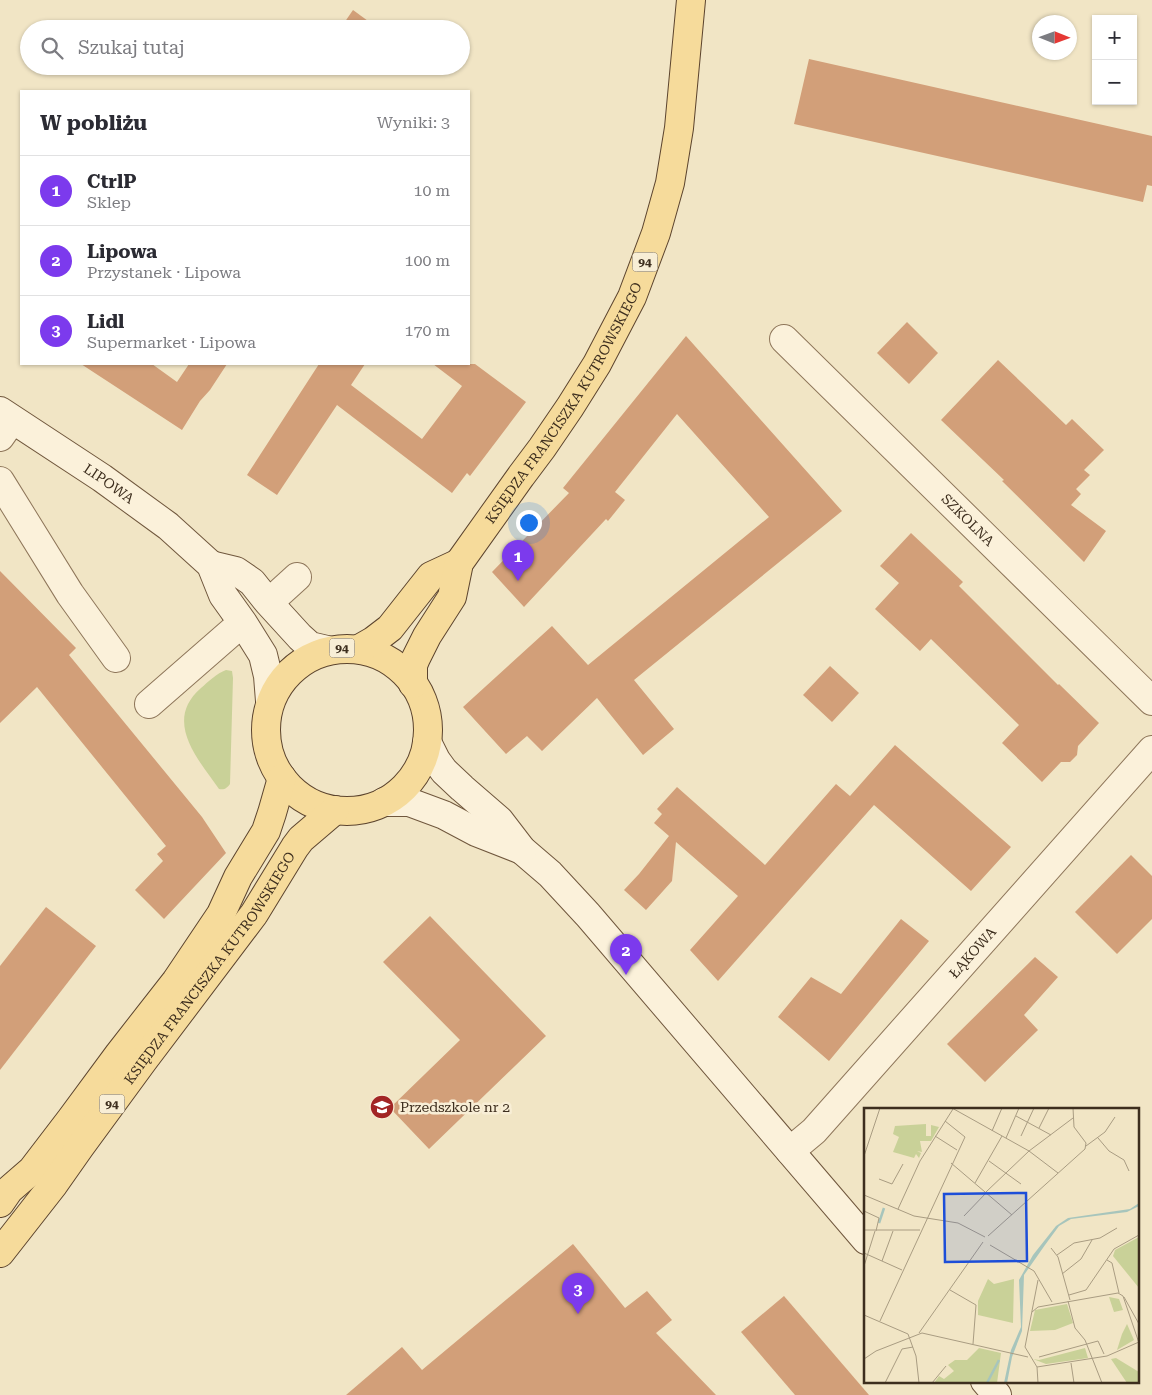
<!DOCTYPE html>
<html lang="pl">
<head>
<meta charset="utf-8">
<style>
	:root { --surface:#fff; --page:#f2f2f3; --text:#2b2b33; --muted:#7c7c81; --line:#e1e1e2; --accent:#7c3aed }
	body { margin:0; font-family:"Roboto Serif",serif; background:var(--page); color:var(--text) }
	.controls { position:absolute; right:15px; top:15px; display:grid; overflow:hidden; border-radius:0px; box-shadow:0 1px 4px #0004 }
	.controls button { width:45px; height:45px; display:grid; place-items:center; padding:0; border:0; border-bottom:1px solid var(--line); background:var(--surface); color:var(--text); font:25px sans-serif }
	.compass { position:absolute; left:1032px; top:15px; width:45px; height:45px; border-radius:50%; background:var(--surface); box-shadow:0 1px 4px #0004; rotate:91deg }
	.you { position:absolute; left:528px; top:522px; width:18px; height:18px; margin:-12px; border:4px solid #fff; border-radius:50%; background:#1a73e8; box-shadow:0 0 0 8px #1a73e833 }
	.badge { display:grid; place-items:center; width:32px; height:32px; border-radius:50%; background:var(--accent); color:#fff; font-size:16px; font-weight:700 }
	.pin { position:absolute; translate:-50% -41px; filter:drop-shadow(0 1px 2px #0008) }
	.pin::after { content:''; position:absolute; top:26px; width:18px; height:15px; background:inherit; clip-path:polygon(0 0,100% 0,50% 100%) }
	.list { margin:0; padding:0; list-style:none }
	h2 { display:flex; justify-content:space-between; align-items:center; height:65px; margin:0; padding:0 20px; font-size:21px }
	h2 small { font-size:16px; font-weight:400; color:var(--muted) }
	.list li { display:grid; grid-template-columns:32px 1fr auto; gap:15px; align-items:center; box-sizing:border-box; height:70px; padding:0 20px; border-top:1px solid var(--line) }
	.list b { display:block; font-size:19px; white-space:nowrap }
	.list p { margin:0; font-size:16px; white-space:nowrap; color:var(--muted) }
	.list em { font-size:16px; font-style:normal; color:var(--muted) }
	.icon { flex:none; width:28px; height:28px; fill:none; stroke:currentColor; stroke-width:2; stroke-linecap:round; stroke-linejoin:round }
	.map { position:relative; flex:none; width:1152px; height:1395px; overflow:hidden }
	.search { position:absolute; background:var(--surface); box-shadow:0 1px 4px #0004; left:20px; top:20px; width:450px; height:55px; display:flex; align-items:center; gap:12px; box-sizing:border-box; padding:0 18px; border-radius:28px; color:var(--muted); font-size:19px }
	.panel { position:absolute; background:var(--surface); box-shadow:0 1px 4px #0004; left:20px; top:90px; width:450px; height:275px; border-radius:0px }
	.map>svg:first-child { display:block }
	.green { fill:#c9d198 }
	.building { fill:#d29f79 }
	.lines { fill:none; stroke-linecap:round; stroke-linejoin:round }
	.street-casing { stroke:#8e765a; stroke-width:30 }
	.secondary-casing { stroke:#70573d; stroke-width:30 }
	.primary-casing { stroke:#5c442e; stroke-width:30 }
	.street { stroke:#fbf1da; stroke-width:28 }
	.secondary { stroke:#fbf1da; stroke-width:28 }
	.primary { stroke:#f6db9b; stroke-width:28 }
	.labels { text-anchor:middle; stroke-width:5; stroke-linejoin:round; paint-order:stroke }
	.shield { fill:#f8eed6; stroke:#756855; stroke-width:1 }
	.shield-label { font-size:12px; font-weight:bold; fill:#3d2e1e }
	.street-label { font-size:14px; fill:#3d2e1e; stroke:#f8eed6 }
	.poi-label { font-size:14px; fill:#3d2e1e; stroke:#f8eed6; text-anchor:start }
	.inset-river { fill:none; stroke:#a7c5bc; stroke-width:2.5 }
	.inset-road { fill:none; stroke:#a99c82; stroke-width:1 }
	.view { fill:#1d4ed8; fill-opacity:0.15; stroke:#1d4ed8; stroke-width:2.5 }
	.inset-edge { fill:none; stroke:#3d2e1e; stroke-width:2.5 }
</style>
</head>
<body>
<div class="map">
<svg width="1152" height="1395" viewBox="0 0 1152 1395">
	<rect width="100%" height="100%" fill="#f1e5c5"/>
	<path class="green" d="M226,670L232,671L233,678L230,784C227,788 225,790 219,789C198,759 163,721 201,688C208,682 217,673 226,670Z"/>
	<g class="building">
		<polygon points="353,10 379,29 340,29"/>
		<polygon points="809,59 1152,136 1152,186 1147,185 1143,202 794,124"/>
		<polygon points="907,322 938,353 909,384 877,353"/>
		<polygon points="686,336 842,511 634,680 674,729 643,755 597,698 542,751 527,736 506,754 463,707 552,626 588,665 769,517 677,414 615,492 625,500 608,521 606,519 524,607 492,572 569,493 563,488"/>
		<polygon points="998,360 1066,425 1072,419 1104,450 1084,470 1090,475 1076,489 1081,494 1071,505 1106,531 1084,562 1002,481 1004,480 941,420"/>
		<polygon points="81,364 152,364 177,382 189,364 227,364 210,390 200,401 182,430"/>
		<polygon points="319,364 365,364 351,385 422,439 462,386 433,364 475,364 526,402 470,476 467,473 452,493 337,405 277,495 247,475"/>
		<polygon points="911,533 963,582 959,586 1058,685 1059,684 1099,723 1078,746 1077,755 1070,762 1061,762 1042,782 1002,743 1019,725 931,639 920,651 875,609 899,583 880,566"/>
		<polygon points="0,571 76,648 69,655 202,817 226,853 164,919 135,890 163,861 157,854 166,846 37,687 0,723"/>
		<polygon points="830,666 859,693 832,722 803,695"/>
		<polygon points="895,745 1011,847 971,891 874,805 718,981 690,950 738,896 676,842 672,881 646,910 624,890 639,874 669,836 654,823 662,814 657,809 677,787 765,865 836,784 850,796"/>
		<polygon points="1131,855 1152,876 1152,919 1117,954 1075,912"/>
		<polygon points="46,907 96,946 0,1070 0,966"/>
		<polygon points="430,916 546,1036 429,1149 390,1108 460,1040 383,962"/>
		<polygon points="901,919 929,941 829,1061 778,1017 811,977 841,994"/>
		<polygon points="1035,957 1058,977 1024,1015 1038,1030 985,1082 947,1044"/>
		<polygon points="573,1244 625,1308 647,1291 672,1320 656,1333 716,1395 346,1395 402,1347 422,1370"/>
		<polygon points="784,1296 869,1395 795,1395 741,1332"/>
	</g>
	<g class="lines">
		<g class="street-casing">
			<g id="street">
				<path id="s1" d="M784,339L1152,701"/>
				<polyline points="0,437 12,420"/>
				<polyline points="0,481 70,594 116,658"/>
				<polyline points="275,597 297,577"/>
				<polyline points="149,704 235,629"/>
				<path id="s2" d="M790,1151L814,1131L1152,750"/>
			</g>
		</g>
		<g class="secondary-casing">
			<g id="secondary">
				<path id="s3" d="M0,411L102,478L168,526L211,565L223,595L243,623L263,655L268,676L270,701"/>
				<polyline points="211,565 236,571 252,582 268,602 300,637 310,646 327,650"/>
				<polyline points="427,742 436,760 444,771 462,788 499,820 522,850 550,874 588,915 866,1240"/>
				<polyline points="384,802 409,802 444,815 476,832 522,850"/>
				<polyline points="985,1381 997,1395"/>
			</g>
		</g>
		<g class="primary-casing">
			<g id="primary">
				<circle cx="347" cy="730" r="81"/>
				<polyline points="359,649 373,641 390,628 431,576 459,563"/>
				<path id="s4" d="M413,684V665L416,658L427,636L452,597L459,563L521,476L542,448L570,407L597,364L632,297L656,233L670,183L679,128L691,0"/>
				<polyline points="0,1203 9,1190 32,1170 71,1119 119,1054 176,981 221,914 238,877 266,831 272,813 282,778"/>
				<path id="s5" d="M0,1253L54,1184L80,1147L143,1061L254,914L295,847L301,839L335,810"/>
			</g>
		</g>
		<use href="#street" class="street"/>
		<use href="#secondary" class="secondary"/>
		<use href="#primary" class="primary"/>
	</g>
	<defs>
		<g id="school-disc" transform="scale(1.25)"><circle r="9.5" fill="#a22525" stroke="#f8eed6"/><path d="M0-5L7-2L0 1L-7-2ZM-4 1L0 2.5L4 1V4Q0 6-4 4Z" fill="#fff"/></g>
	</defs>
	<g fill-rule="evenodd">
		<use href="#school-disc" x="382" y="1107"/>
	</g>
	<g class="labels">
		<g class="shield">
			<rect x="632.5" y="252.5" width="25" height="19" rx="4"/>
			<rect x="329.5" y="638.5" width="25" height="19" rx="4"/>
			<rect x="99.5" y="1094.5" width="25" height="19" rx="4"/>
		</g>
		<g class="shield-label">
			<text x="645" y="266">94</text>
			<text x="342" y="652">94</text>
			<text x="112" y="1108">94</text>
		</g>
		<g class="street-label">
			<text dy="5" stroke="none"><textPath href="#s4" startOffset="324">KSIĘDZA FRANCISZKA KUTROWSKIEGO</textPath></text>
			<text dy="5" stroke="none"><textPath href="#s3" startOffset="131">LIPOWA</textPath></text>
			<text dy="5" stroke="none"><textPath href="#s1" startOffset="258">SZKOLNA</textPath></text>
			<text dy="5" stroke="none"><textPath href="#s2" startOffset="270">ŁĄKOWA</textPath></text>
			<text dy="5" stroke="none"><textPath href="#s5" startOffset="354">KSIĘDZA FRANCISZKA KUTROWSKIEGO</textPath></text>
		</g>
		<g class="poi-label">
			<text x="400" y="1112">Przedszkole nr 2</text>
		</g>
	</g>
	<g transform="translate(864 1108)">
		<rect width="275" height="275" fill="#f1e5c5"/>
		<path d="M62,16V28H67V17L75,19L67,33H56L58,44L53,43L57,45L55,50L52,46L50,50L29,44L35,29L29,26L31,18ZM275,129V180L249,148L251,142ZM124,171L130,176L150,171L149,215L114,207V193ZM245,189L255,191L259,202L250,204ZM203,196L209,215L191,222L166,223L171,202ZM263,216L270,232L253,242L258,226ZM115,240L137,245L133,275H70L75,268L80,271L90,263L84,257L91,252H103ZM221,240L224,250L182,256L169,251L175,252ZM252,250L275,264V275H263L247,251Z" fill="#c9d198"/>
		<path d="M275,95V98L263,104L207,111L195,118L181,137L160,167L158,223L148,249L143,275H140L147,242L157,219L155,172L169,147L192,118L204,110L266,101Z" fill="#a7c5bc"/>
		<path class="inset-river" d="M15,115L20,100M123,275L135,252"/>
		<path class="inset-road" d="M88,0L165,43L194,65M152,8L187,27M175,20L185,0M128,23L138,0M71,28L93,42M157,28L170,0M142,30L155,0M234,30L245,43L260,52L265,63M222,38L241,24L251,9M0,48L16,0M125,53L157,76M87,55L148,107M15,71L28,76L39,56M111,75L138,28M122,84L165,43L209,10M0,87L50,108L94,115L121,129M34,101L56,53L89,1M0,103L15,110L12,123M100,108L122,85M0,122H56M124,128L221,41L222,35L210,19L209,0M126,137L170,163L188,194M187,140L194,149L206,192M0,145L38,162M193,147L210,135L236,130L253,120M243,152L248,155L255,185M18,153L29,123M0,158L11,123M198,166L217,151L228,132M86,182L112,197L109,236M205,187L222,182L250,141L275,127M260,189L275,216M204,193L211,220L221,232L238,275M168,204L174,199L254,185L259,188L275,235M0,207L44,226L52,248L55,275M16,213L101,29L81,13M55,225L119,134M175,249L234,233L240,246M0,251L12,243L58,225L164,249M207,255L210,275M173,259L243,248L275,234M21,275L38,241L49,239M68,275L82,258M174,275L173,259L161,239L174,172"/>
		<path class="view" d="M162,85L163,153L81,154L80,86Z"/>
		<rect width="275" height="275" class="inset-edge"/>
	</g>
</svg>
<div class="controls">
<button>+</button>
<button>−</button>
</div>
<svg class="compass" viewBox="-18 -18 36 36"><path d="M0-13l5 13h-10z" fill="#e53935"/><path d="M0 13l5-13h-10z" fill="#7c7c81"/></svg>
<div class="you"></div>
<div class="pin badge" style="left:518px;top:581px">1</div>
<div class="pin badge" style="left:626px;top:975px">2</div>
<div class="pin badge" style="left:578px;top:1314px">3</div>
<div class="search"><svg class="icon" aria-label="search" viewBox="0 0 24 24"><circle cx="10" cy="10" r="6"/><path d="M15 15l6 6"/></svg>Szukaj tutaj</div>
<section class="panel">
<h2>W pobliżu<small>Wyniki: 3</small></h2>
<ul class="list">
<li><span class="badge">1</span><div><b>CtrlP</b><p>Sklep</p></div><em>10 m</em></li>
<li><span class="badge">2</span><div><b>Lipowa</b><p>Przystanek · Lipowa</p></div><em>100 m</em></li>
<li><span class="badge">3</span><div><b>Lidl</b><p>Supermarket · Lipowa</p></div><em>170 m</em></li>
</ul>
</section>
</div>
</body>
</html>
